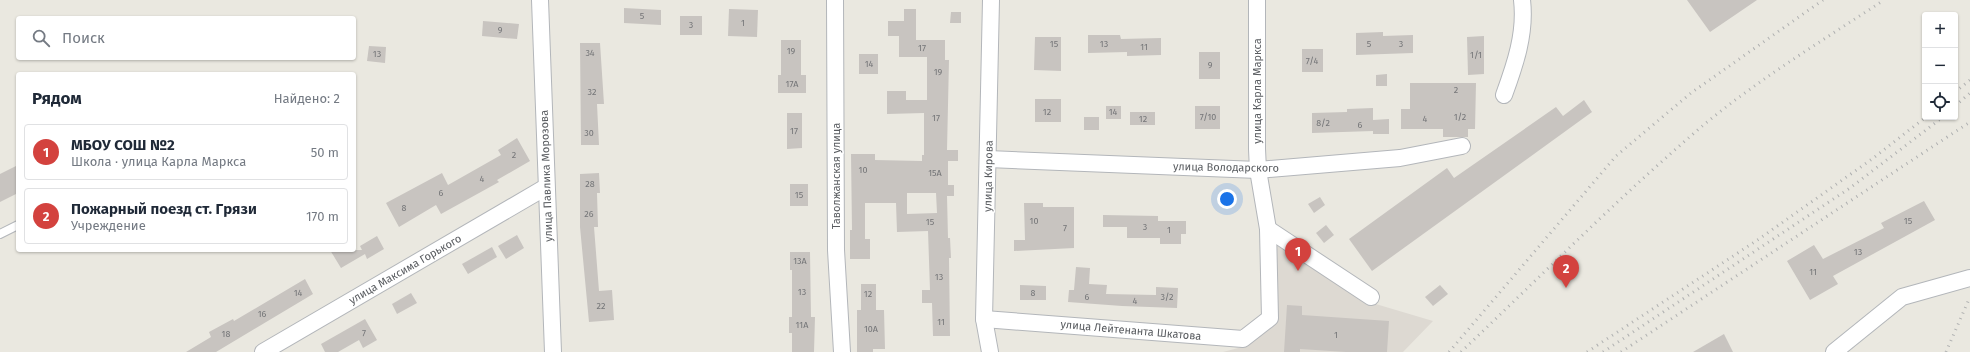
<!DOCTYPE html>
<html lang="ru">
<head>
<meta charset="utf-8">
<style>
	:root { --surface:#fff; --page:#f2f2f3; --text:#1f2937; --muted:#747a83; --line:#e0e1e3; --accent:#d3423e }
	body { margin:0; font-family:"Fira Sans",sans-serif; background:var(--page); color:var(--text) }
	.controls { position:absolute; right:12px; top:12px; display:grid; overflow:hidden; border-radius:4px; box-shadow:0 1px 3px #0004 }
	.controls button { width:36px; height:36px; display:grid; place-items:center; padding:0; border:0; border-bottom:1px solid var(--line); background:var(--surface); color:var(--text); font:20px sans-serif }
	.you { position:absolute; left:1227px; top:199px; width:14px; height:14px; margin:-10px; border:3px solid #fff; border-radius:50%; background:#1a73e8; box-shadow:0 0 0 6px #1a73e833 }
	.badge { display:grid; place-items:center; width:26px; height:26px; border-radius:50%; background:var(--accent); color:#fff; font-size:13px; font-weight:700 }
	.pin { position:absolute; translate:-50% -33px; filter:drop-shadow(0 1px 2px #0008) }
	.pin::after { content:''; position:absolute; top:21px; width:14px; height:12px; background:inherit; clip-path:polygon(0 0,100% 0,50% 100%) }
	.list { margin:0; padding:0; list-style:none }
	h2 { display:flex; justify-content:space-between; align-items:center; height:52px; margin:0; padding:0 16px; font-size:17px }
	h2 small { font-size:13px; font-weight:400; color:var(--muted) }
	.list li { display:grid; grid-template-columns:26px 1fr auto; gap:12px; align-items:center; box-sizing:border-box; height:56px; margin:0 8px 8px; padding:0 8px; border:1px solid var(--line); border-radius:4px }
	.list b { display:block; font-size:15px; white-space:nowrap }
	.list p { margin:0; font-size:13px; white-space:nowrap; color:var(--muted) }
	.list em { font-size:13px; font-style:normal; color:var(--muted) }
	.icon { flex:none; width:22px; height:22px; fill:none; stroke:currentColor; stroke-width:2; stroke-linecap:round; stroke-linejoin:round }
	.map { position:relative; flex:none; width:1970px; height:352px; overflow:hidden }
	.search { position:absolute; background:var(--surface); box-shadow:0 1px 3px #0004; left:16px; top:16px; width:340px; height:44px; display:flex; align-items:center; gap:10px; box-sizing:border-box; padding:0 14px; border-radius:4px; color:var(--muted); font-size:15px }
	.panel { position:absolute; background:var(--surface); box-shadow:0 1px 3px #0004; left:16px; top:72px; width:340px; height:180px; border-radius:4px }
	.map>svg:first-child { display:block }
	.education { fill:#ddd9d2 }
	.building { fill:#c8c4c0; fill-rule:evenodd }
	.lines { fill:none; stroke-linecap:round; stroke-linejoin:round }
	.service-casing { stroke:#b3b6ba; stroke-width:10 }
	.minor-casing { stroke:#b3b6ba; stroke-width:18 }
	.service { stroke:#fff; stroke-width:8 }
	.minor { stroke:#fff; stroke-width:16 }
	.rail { stroke:#afb0b0; stroke-width:3; stroke-dasharray:1 5; stroke-linecap:butt }
	.labels { text-anchor:middle; stroke-width:3; stroke-linejoin:round; paint-order:stroke }
	.number-label { font-size:9px; fill:#757678 }
	.street-label { font-size:11px; fill:#595c60; stroke:#fff }
</style>
</head>
<body>
<div class="map">
<svg width="1970" height="352" viewBox="0 0 1970 352">
	<rect width="100%" height="100%" fill="#eae8e0"/>
	<polygon class="education" points="1274,240 1369,302 1433,321 1403,352 1223,352 1242,347 1275,320"/>
	<g class="building">
		<polygon points="1687,0 1757,0 1710,32"/>
		<polygon points="624,8 661,10 661,25 624,23"/>
		<polygon points="729,9 758,10 757,37 728,36"/>
		<path d="M904,9H916V40H945V60H949L947,150H958V161H948V185H954V196H947L948,238H950L951,258H949L950,336H933L932,303H922V290H930L928,231L897,232L896,203H865V239H870V259H850V230H852L851,154H875V160L922,161V155H924V113L887,114V91H906V100H927V57H899V36H888V21H904ZM907,193H936L937,213L907,214Z"/>
		<polygon points="951,12 961,12 961,23 950,23"/>
		<rect x="680" y="16" width="22" height="19"/>
		<polygon points="483,21 519,24 517,39 482,36"/>
		<polygon points="1383,32 1383,36 1413,35 1413,53 1356,55 1356,33"/>
		<polygon points="1088,35 1120,35 1121,39 1161,38 1161,55 1127,56 1127,52 1088,53"/>
		<polygon points="1484,36 1484,74 1468,75 1467,37"/>
		<polygon points="1035,37 1061,37 1061,71 1034,70"/>
		<polygon points="781,40 801,40 801,75 806,75 806,93 778,93 778,75 781,75"/>
		<polygon points="580,43 600,43 604,104 597,104 599,145 581,145"/>
		<polygon points="369,46 386,47 385,63 367,61"/>
		<rect x="1302" y="49" width="21" height="23"/>
		<rect x="1199" y="52" width="21" height="27"/>
		<rect x="859" y="54" width="19" height="20"/>
		<polygon points="1387,74 1387,86 1376,86 1376,75"/>
		<polygon points="1410,83 1476,83 1475,129 1468,129 1468,137 1443,137 1443,129 1401,129 1401,109 1410,109"/>
		<rect x="1035" y="99" width="26" height="23"/>
		<polygon points="1584,100 1592,112 1372,271 1349,239 1447,168 1454,178 1556,107 1563,116"/>
		<rect x="1106" y="106" width="15" height="13"/>
		<rect x="1195" y="106" width="25" height="23"/>
		<polygon points="1373,108 1373,120 1389,119 1389,134 1373,134 1373,131 1312,133 1312,113 1347,112 1347,109"/>
		<rect x="1130" y="112" width="25" height="13"/>
		<polygon points="787,113 802,113 802,148 787,149"/>
		<rect x="1084" y="117" width="15" height="13"/>
		<polygon points="517,138 530,161 497,180 499,182 441,214 436,205 399,227 386,203 442,173 448,185 501,155 498,150"/>
		<polygon points="18,165 18,193 0,202 0,174"/>
		<polygon points="599,173 600,193 597,193 598,227 594,227 599,291 612,290 614,320 589,322 580,227 580,174"/>
		<rect x="790" y="184" width="18" height="22"/>
		<polygon points="1320,197 1325,205 1314,213 1308,204"/>
		<polygon points="1924,201 1935,220 1833,276 1838,284 1810,300 1787,261 1814,245 1823,259 1884,228 1881,223"/>
		<polygon points="1024,203 1043,203 1043,207 1074,207 1074,248 1014,251 1014,240 1025,240"/>
		<polygon points="1103,215 1158,216 1158,221 1186,221 1186,234 1181,234 1181,244 1160,244 1160,238 1127,238 1127,227 1103,227"/>
		<polygon points="1326,225 1334,235 1324,243 1316,233"/>
		<polygon points="517,235 524,248 506,259 498,246"/>
		<polygon points="377,236 384,249 367,259 365,254 341,268 330,250 362,250 360,246"/>
		<polygon points="492,247 497,257 468,274 462,264"/>
		<polygon points="790,252 810,252 811,317 815,317 814,352 792,352 792,333 789,333 789,317 792,317 792,270 790,270"/>
		<polygon points="1076,267 1090,268 1089,284 1107,285 1106,294 1156,295 1156,287 1178,288 1177,308 1122,306 1068,302 1069,290 1074,290"/>
		<polygon points="305,279 313,294 216,352 186,352 211,337 209,332 233,319 234,321"/>
		<polygon points="861,284 876,284 876,310 884,310 885,349 873,349 873,352 857,352 857,310 861,310"/>
		<polygon points="1020,285 1046,286 1046,300 1020,300"/>
		<polygon points="1440,285 1448,294 1433,306 1425,297"/>
		<polygon points="411,293 417,303 397,314 392,304"/>
		<polygon points="1287,305 1302,306 1302,315 1389,321 1387,352 1346,352 1300,349 1300,352 1284,352"/>
		<polygon points="365,319 377,340 363,348 359,340 338,352 325,352 321,344"/>
		<polygon points="1724,334 1733,352 1693,352"/>
	</g>
	<g class="lines">
		<g class="service-casing">
			<polyline id="service" points="0,234 18,225"/>
		</g>
		<g class="minor-casing">
			<g id="minor">
				<polyline points="540,0 553,352"/>
				<polyline points="835,0 836,250 842,352"/>
				<path d="M1504,95C1515,65 1526,33 1522,0"/>
				<polyline points="988,159 1258,170 1400,158 1462,146"/>
				<polyline points="1268,229 1371,297"/>
				<polyline points="984,319 1243,339 1270,318 1268,229 1258,170 1257,149 1257,0"/>
				<polyline points="263,352 546,187"/>
				<polyline points="990,352 984,319 991,0"/>
				<polyline points="1834,352 1902,297 1970,278"/>
			</g>
		</g>
		<use href="#service" class="service"/>
		<use href="#minor" class="minor"/>
		<g class="rail">
			<polyline points="1955,92 1970,80"/>
			<polyline points="1955,106 1970,93"/>
			<polyline points="1449,352 1616,156 1691,93 1823,0"/>
			<path d="M1461,352C1540,277 1617,199 1700,128C1757,80 1822,41 1884,0"/>
			<polyline points="1587,352 1759,239 1872,159 1926,117"/>
			<polyline points="1603,352 1850,188 1943,117"/>
			<polyline points="1621,352 1970,122"/>
			<polyline points="1946,352 1970,297"/>
		</g>
	</g>
	<g class="labels">
		<g class="number-label">
			<text x="642" y="19">5</text>
			<text x="743" y="26">1</text>
			<text x="691" y="28">3</text>
			<text x="500" y="33">9</text>
			<text x="1054" y="47">15</text>
			<text x="1104" y="47">13</text>
			<text x="1369" y="47">5</text>
			<text x="1401" y="47">3</text>
			<text x="1144" y="50">11</text>
			<text x="922" y="51">17</text>
			<text x="791" y="54">19</text>
			<text x="590" y="56">34</text>
			<text x="377" y="57">13</text>
			<text x="1476" y="58">1/1</text>
			<text x="1312" y="64">7/4</text>
			<text x="869" y="67">14</text>
			<text x="1210" y="68">9</text>
			<text x="938" y="75">19</text>
			<text x="792" y="87">17А</text>
			<text x="1456" y="93">2</text>
			<text x="592" y="95">32</text>
			<text x="1047" y="115">12</text>
			<text x="1113" y="115">14</text>
			<text x="1208" y="120">7/10</text>
			<text x="1460" y="120">1/2</text>
			<text x="936" y="121">17</text>
			<text x="1143" y="122">12</text>
			<text x="1425" y="122">4</text>
			<text x="1323" y="126">8/2</text>
			<text x="1360" y="128">6</text>
			<text x="794" y="134">17</text>
			<text x="589" y="136">30</text>
			<text x="514" y="158">2</text>
			<text x="863" y="173">10</text>
			<text x="935" y="176">15А</text>
			<text x="482" y="182">4</text>
			<text x="590" y="187">28</text>
			<text x="441" y="196">6</text>
			<text x="799" y="198">15</text>
			<text x="404" y="211">8</text>
			<text x="589" y="217">26</text>
			<text x="1034" y="224">10</text>
			<text x="1908" y="224">15</text>
			<text x="930" y="225">15</text>
			<text x="1145" y="230">3</text>
			<text x="1065" y="231">7</text>
			<text x="1169" y="233">1</text>
			<text x="1858" y="255">13</text>
			<text x="800" y="264">13А</text>
			<text x="1813" y="275">11</text>
			<text x="939" y="280">13</text>
			<text x="802" y="295">13</text>
			<text x="298" y="296">14</text>
			<text x="1033" y="296">8</text>
			<text x="868" y="297">12</text>
			<text x="1087" y="300">6</text>
			<text x="1167" y="300">3/2</text>
			<text x="1135" y="304">4</text>
			<text x="601" y="309">22</text>
			<text x="262" y="317">16</text>
			<text x="941" y="325">11</text>
			<text x="802" y="328">11А</text>
			<text x="871" y="332">10А</text>
			<text x="364" y="336">7</text>
			<text x="226" y="337">18</text>
			<text x="1336" y="338">1</text>
		</g>
		<g class="street-label">
			<text transform="translate(1257 91) rotate(-90)" y="4">улица Карла Маркса</text>
			<text transform="translate(1226 167) rotate(1)" y="4">улица Володарского</text>
			<text transform="translate(546 176) rotate(-92)" y="4">улица Павлика Морозова</text>
			<text transform="translate(836 176) rotate(-90)" y="4">Таволжанская улица</text>
			<text transform="translate(988 176) rotate(-89)" y="4">улица Кирова</text>
			<text transform="translate(405 269) rotate(-30)" y="4">улица Максима Горького</text>
			<text transform="translate(1131 330) rotate(5)" y="4">улица Лейтенанта Шкатова</text>
		</g>
	</g>
</svg>
<div class="controls">
<button>+</button>
<button>−</button>
<button><svg class="icon" aria-label="locate" viewBox="0 0 24 24"><circle cx="12" cy="12" r="6"/><path d="M12 2v4M12 18v4M2 12h4M18 12h4"/></svg></button>
</div>
<div class="you"></div>
<div class="pin badge" style="left:1298px;top:271px">1</div>
<div class="pin badge" style="left:1566px;top:288px">2</div>
<div class="search"><svg class="icon" aria-label="search" viewBox="0 0 24 24"><circle cx="10" cy="10" r="6"/><path d="M15 15l6 6"/></svg>Поиск</div>
<section class="panel">
<h2>Рядом<small>Найдено: 2</small></h2>
<ul class="list">
<li><span class="badge">1</span><div><b>МБОУ СОШ №2</b><p>Школа · улица Карла Маркса</p></div><em>50 m</em></li>
<li><span class="badge">2</span><div><b>Пожарный поезд ст. Грязи</b><p>Учреждение</p></div><em>170 m</em></li>
</ul>
</section>
</div>
</body>
</html>
